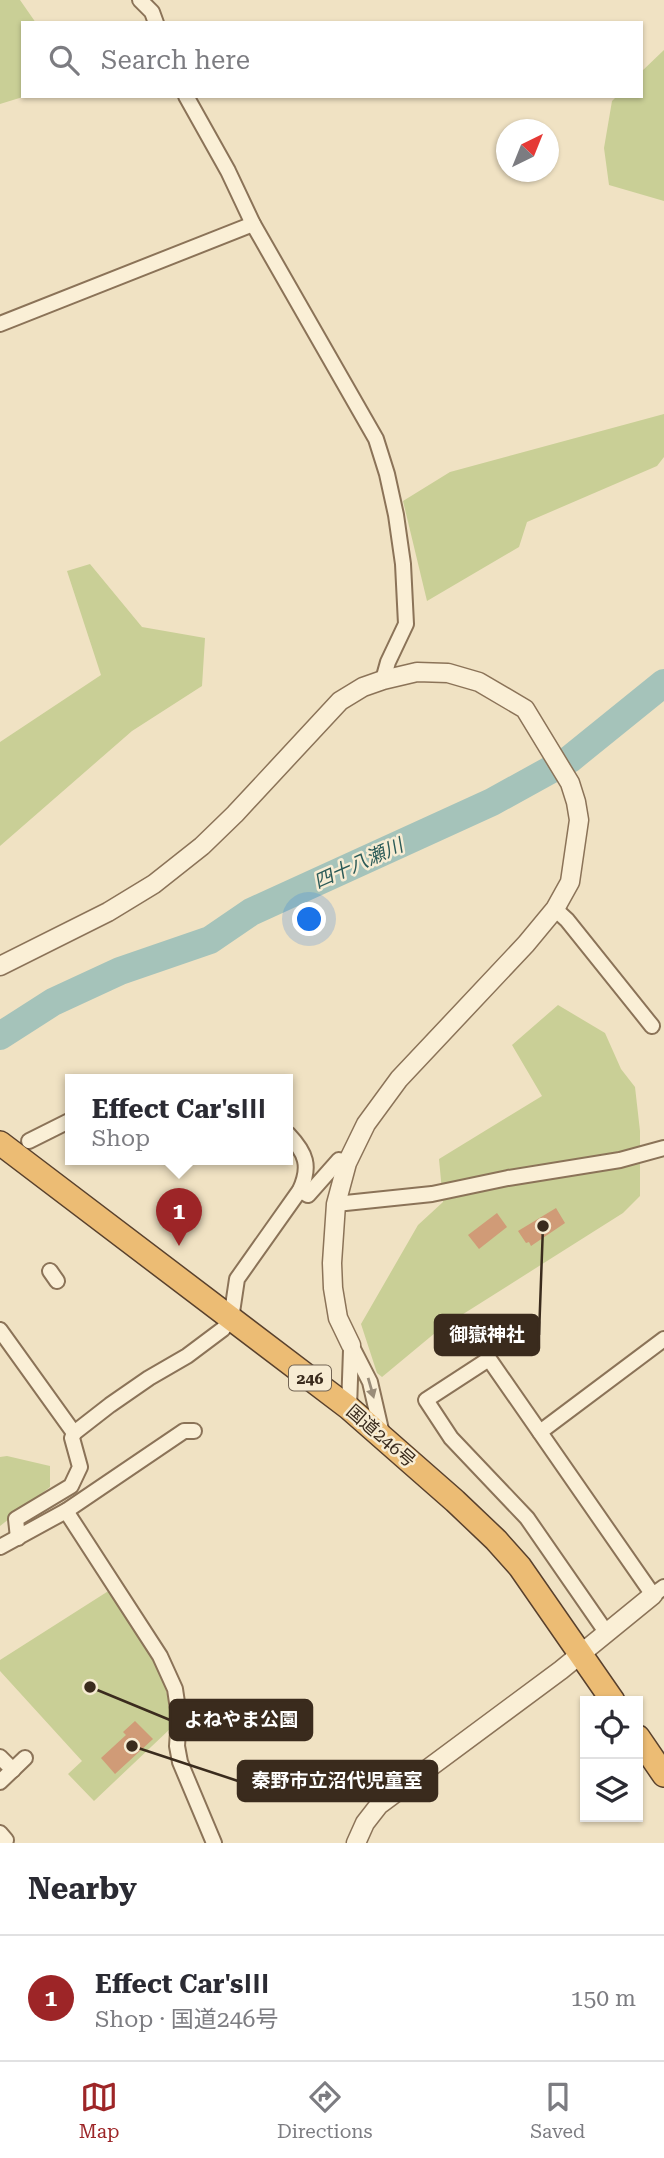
<!DOCTYPE html>
<html lang="en">
<head>
<meta charset="utf-8">
<style>
	:root { --surface:#fff; --page:#f2f2f3; --text:#2b2b33; --muted:#7c7c81; --line:#e1e1e2; --accent:#9d2527 }
	body { margin:0; font-family:"Roboto Serif","Noto Sans JP",serif; background:var(--page); color:var(--text) }
	.controls { position:absolute; right:21px; bottom:21px; display:grid; overflow:hidden; border-radius:0px; box-shadow:0 2px 5px #0004 }
	.controls button { width:63px; height:63px; display:grid; place-items:center; padding:0; border:0; border-bottom:2px solid var(--line); background:var(--surface); color:var(--text); font:35px sans-serif }
	.compass { position:absolute; left:496px; top:119px; width:63px; height:63px; border-radius:50%; background:var(--surface); box-shadow:0 2px 5px #0004; rotate:43deg }
	.you { position:absolute; left:310px; top:920px; width:24px; height:24px; margin:-18px; border:5px solid #fff; border-radius:50%; background:#1a73e8; box-shadow:0 0 0 10px #1a73e833 }
	.badge { display:grid; place-items:center; width:46px; height:46px; border-radius:50%; background:var(--accent); color:#fff; font-size:23px; font-weight:700 }
	.pin { position:absolute; translate:-50% -58px; filter:drop-shadow(0 2px 4px #0008) }
	.pin::after { content:''; position:absolute; top:37px; width:24px; height:21px; background:inherit; clip-path:polygon(0 0,100% 0,50% 100%) }
	.popup { position:absolute; left:65px; top:1074px; width:228px; height:91px; box-sizing:border-box; display:grid; place-content:center; border-radius:0px; background:var(--surface); filter:drop-shadow(0 2px 5px #0005); font-size:23px; white-space:nowrap; color:var(--muted) }
	.popup b { font-size:26px; color:var(--text) }
	.popup::after { content:''; position:absolute; left:50%; top:100%; margin-left:-14px; border:14px solid transparent; border-top-color:var(--surface) }
	.list { margin:0; padding:0; list-style:none }
	h2 { display:flex; justify-content:space-between; align-items:center; height:91px; margin:0; padding:0 28px; font-size:30px }
	h2 small { font-size:23px; font-weight:400; color:var(--muted) }
	.list li { display:grid; grid-template-columns:46px 1fr auto; gap:21px; align-items:center; box-sizing:border-box; height:126px; padding:0 28px; border-top:2px solid var(--line) }
	.list b { display:block; font-size:26px; white-space:nowrap }
	.list p { margin:0; font-size:23px; white-space:nowrap; color:var(--muted) }
	.list em { font-size:23px; font-style:normal; color:var(--muted) }
	.icon { flex:none; width:38px; height:38px; fill:none; stroke:currentColor; stroke-width:2; stroke-linecap:round; stroke-linejoin:round }
	.map { position:relative; flex:none; width:664px; height:1843px; overflow:hidden }
	.search { position:absolute; background:var(--surface); box-shadow:0 2px 5px #0004; left:21px; right:21px; top:21px; height:77px; display:flex; align-items:center; gap:18px; box-sizing:border-box; padding:0 24px; border-radius:0px; color:var(--muted); font-size:26px }
	.sheet { height:217px; background:var(--surface) }
	nav { display:flex; justify-content:space-around; align-items:center; box-sizing:border-box; height:98px; border-top:2px solid var(--line); background:var(--surface); font-size:19px; color:var(--muted) }
	nav a { display:grid; justify-items:center; gap:4px }
	nav .on { color:var(--accent) }
	.map>svg:first-child { display:block }
	.green { fill:#c9cf96 }
	.lines { fill:none; stroke-linecap:round; stroke-linejoin:round }
	.river { stroke:#a5c3ba; stroke-width:28 }
	.building { fill:#d09b77 }
	.minor-casing { stroke:#8b7358; stroke-width:18 }
	.tertiary-casing { stroke:#8b7358; stroke-width:21 }
	.trunk-casing { stroke:#59412d; stroke-width:26 }
	.minor { stroke:#faefd6; stroke-width:14 }
	.tertiary { stroke:#faefd6; stroke-width:18 }
	.trunk { stroke:#ecbc74; stroke-width:23 }
	.oneway { fill:#9a8d7a }
	.labels { text-anchor:middle; stroke-width:5; stroke-linejoin:round; paint-order:stroke }
	.shield { fill:#f7ecd3; stroke:#736554; stroke-width:2 }
	.shield-label { font-size:16px; font-weight:bold; fill:#3a2b1d }
	.street-label { font-size:18px; fill:#3a2b1d; stroke:#f7ecd3 }
	.water-label { font-size:19px; font-style:italic; fill:#2c5b58; stroke:#f7ecd3 }
	.leader { fill:none; stroke:#3a2b1d; stroke-width:2.5 }
	.callout-dot { fill:#3a2b1d; stroke:#f7ecd3; stroke-width:2.5 }
	.callout { fill:#3a2b1d; stroke:#3a2b1d; stroke-width:2.5 }
	.callout-label { font-size:19px; text-anchor:middle; font-weight:bold; fill:#fff }
</style>
</head>
<body>
<div class="map">
<svg width="664" height="1843" viewBox="0 0 664 1843">
	<rect width="100%" height="100%" fill="#f0e2c3"/>
	<g class="green">
		<polygon points="0,0 20,0 36,23 23,23 23,96 26,96 0,104"/>
		<polygon points="664,50 664,201 609,185 604,148 612,101 617,96 641,96 641,72"/>
		<polygon points="664,414 664,457 657,466 527,522 519,547 427,601 403,501 450,472"/>
		<polygon points="90,564 142,627 205,638 202,686 132,731 0,846 0,742 101,675 67,571"/>
		<polygon points="558,1005 605,1033 621,1069 635,1087 640,1131 640,1196 623,1213 441,1328 382,1377 377,1373 361,1324 418,1225 443,1202 439,1159 542,1096 512,1045"/>
		<polygon points="7,1456 50,1466 50,1487 0,1526 0,1457"/>
		<polygon points="110,1590 162,1676 168,1698 171,1728 94,1801 68,1774 82,1761 0,1671 0,1660"/>
	</g>
	<g class="lines">
		<polyline class="river" points="0,1036 53,1002 120,971 210,940 251,912 492,802 570,759 664,683"/>
	</g>
	<g class="building">
		<polygon points="556,1208 565,1223 531,1246 529,1242 526,1243 518,1231"/>
		<polygon points="497,1213 507,1227 479,1249 468,1235"/>
		<polygon points="135,1721 153,1739 115,1774 101,1758 126,1735 123,1732"/>
	</g>
	<g class="lines">
		<g class="minor-casing">
			<g id="minor">
				<polyline points="140,0 152,12 156,23"/>
				<polyline points="186,96 228,171 253,224 376,439 387,474 396,515 403,564 406,624 388,662 383,680"/>
				<polyline points="0,324 253,224"/>
				<polyline points="555,909 567,920 652,1026"/>
				<polyline points="29,1141 71,1120"/>
				<polyline points="300,1190 308,1195 339,1160 347,1163"/>
				<polyline points="336,1204 432,1194 508,1178 620,1160 664,1148"/>
				<polyline points="50,1271 57,1281"/>
				<polyline points="0,1330 74,1433 72,1438 80,1467 71,1486 16,1519 18,1538"/>
				<polyline points="351,1345 370,1382 382,1434"/>
				<polyline points="349,1408 351,1350"/>
				<polyline points="540,1432 664,1339"/>
				<path d="M74,1433L110,1405L149,1378L187,1356L223,1329L231,1319L237,1279L300,1190C311,1166 306,1153 288,1134"/>
				<polyline points="66,1511 160,1656 175,1689 179,1716 177,1746 180,1762 214,1843"/>
				<polyline points="0,1547 66,1511 184,1431 194,1431"/>
				<polyline points="606,1632 527,1518 451,1438 426,1400 489,1359 653,1595 664,1587"/>
				<polyline points="0,1757 13,1770"/>
				<polyline points="0,1782 25,1758"/>
				<polyline points="0,1833 6,1840 3,1843"/>
			</g>
		</g>
		<g class="tertiary-casing">
			<g id="tertiary">
				<polyline points="0,966 108,912 154,884 202,846 235,814 340,701 363,687 383,680 417,672 448,673 479,682 525,709 570,783 576,802 579,820 570,882 555,909 526,944 399,1079 366,1124 347,1163 336,1204 332,1263 333,1288 338,1318 351,1345"/>
				<polyline points="356,1843 365,1823 379,1805 561,1670 653,1595"/>
			</g>
		</g>
		<g class="trunk-casing">
			<g id="trunk">
				<polyline points="0,1143 349,1408 455,1501 496,1540 520,1567 613,1701"/>
				<polyline points="638,1737 664,1775"/>
			</g>
		</g>
		<use href="#minor" class="minor"/>
		<use href="#tertiary" class="tertiary"/>
		<use href="#trunk" class="trunk"/>
	</g>
	<defs><path id="oneway-solid" d="M-6-.8H1V-3.2L6.5 0L1 3.2V.8H-6Z" transform="scale(1.75)"/></defs>
	<use class="oneway" href="#oneway-solid" transform="translate(371 1388) rotate(74)"/>
	<g class="labels">
		<rect class="shield" x="289" y="1365.5" width="42" height="25" rx="5"/>
		<g class="shield-label">
			<text x="310" y="1384">246</text>
		</g>
		<g class="street-label">
			<text transform="translate(381 1436) rotate(41)" y="6">国道246号</text>
		</g>
		<g class="water-label">
			<text transform="translate(358 863) rotate(-24)" y="7">四十八瀬川</text>
		</g>
	</g>
	<path class="leader" d="M543 1226L539 1335M90 1687L170 1720M132 1746L238 1781"/>
	<g class="callout-dot">
		<circle cx="543" cy="1226" r="7"/>
		<circle cx="90" cy="1687" r="7"/>
		<circle cx="132" cy="1746" r="7"/>
	</g>
	<g class="callout">
		<rect x="435" y="1315" width="104" height="40" rx="7"/>
		<rect x="170" y="1700" width="142" height="40" rx="7"/>
		<rect x="238" y="1761" width="199" height="40" rx="7"/>
	</g>
	<g class="callout-label">
		<text x="487" y="1341">御嶽神社</text>
		<text x="241" y="1726">よねやま公園</text>
		<text x="337" y="1787">秦野市立沼代児童室</text>
	</g>
</svg>
<div class="controls">
<button><svg class="icon" aria-label="locate" viewBox="0 0 24 24"><circle cx="12" cy="12" r="6"/><path d="M12 2v4M12 18v4M2 12h4M18 12h4"/></svg></button>
<button><svg class="icon" aria-label="layers" viewBox="0 0 24 24"><path d="M12 4l9 5-9 5-9-5zM3 14l9 5 9-5"/></svg></button>
</div>
<svg class="compass" viewBox="-18 -18 36 36"><path d="M0-13l5 13h-10z" fill="#e53935"/><path d="M0 13l5-13h-10z" fill="#7c7c81"/></svg>
<div class="you"></div>
<div class="pin badge" style="left:179px;top:1246px">1</div>
<div class="popup"><b>Effect Car'sⅢ</b>Shop</div>
<div class="search"><svg class="icon" aria-label="search" viewBox="0 0 24 24"><circle cx="10" cy="10" r="6"/><path d="M15 15l6 6"/></svg>Search here</div>
</div>
<section class="sheet">
<h2>Nearby<small></small></h2>
<ul class="list">
<li><span class="badge">1</span><div><b>Effect Car'sⅢ</b><p>Shop · 国道246号</p></div><em>150 m</em></li>
</ul>
</section>
<nav>
<a class="on"><svg class="icon" aria-label="map" viewBox="0 0 24 24"><path d="M3 6l6-2 6 2 6-2v14l-6 2-6-2-6 2zM9 4v14M15 6v14"/></svg>Map</a>
<a><svg class="icon" aria-label="directions" viewBox="0 0 24 24"><path d="M12 3l9 9-9 9-9-9zM9 14v-3h6M13 9l2 2-2 2"/></svg>Directions</a>
<a><svg class="icon" aria-label="saved" viewBox="0 0 24 24"><path d="M7 4h10v16l-5-4-5 4z"/></svg>Saved</a>
</nav>
</body>
</html>
